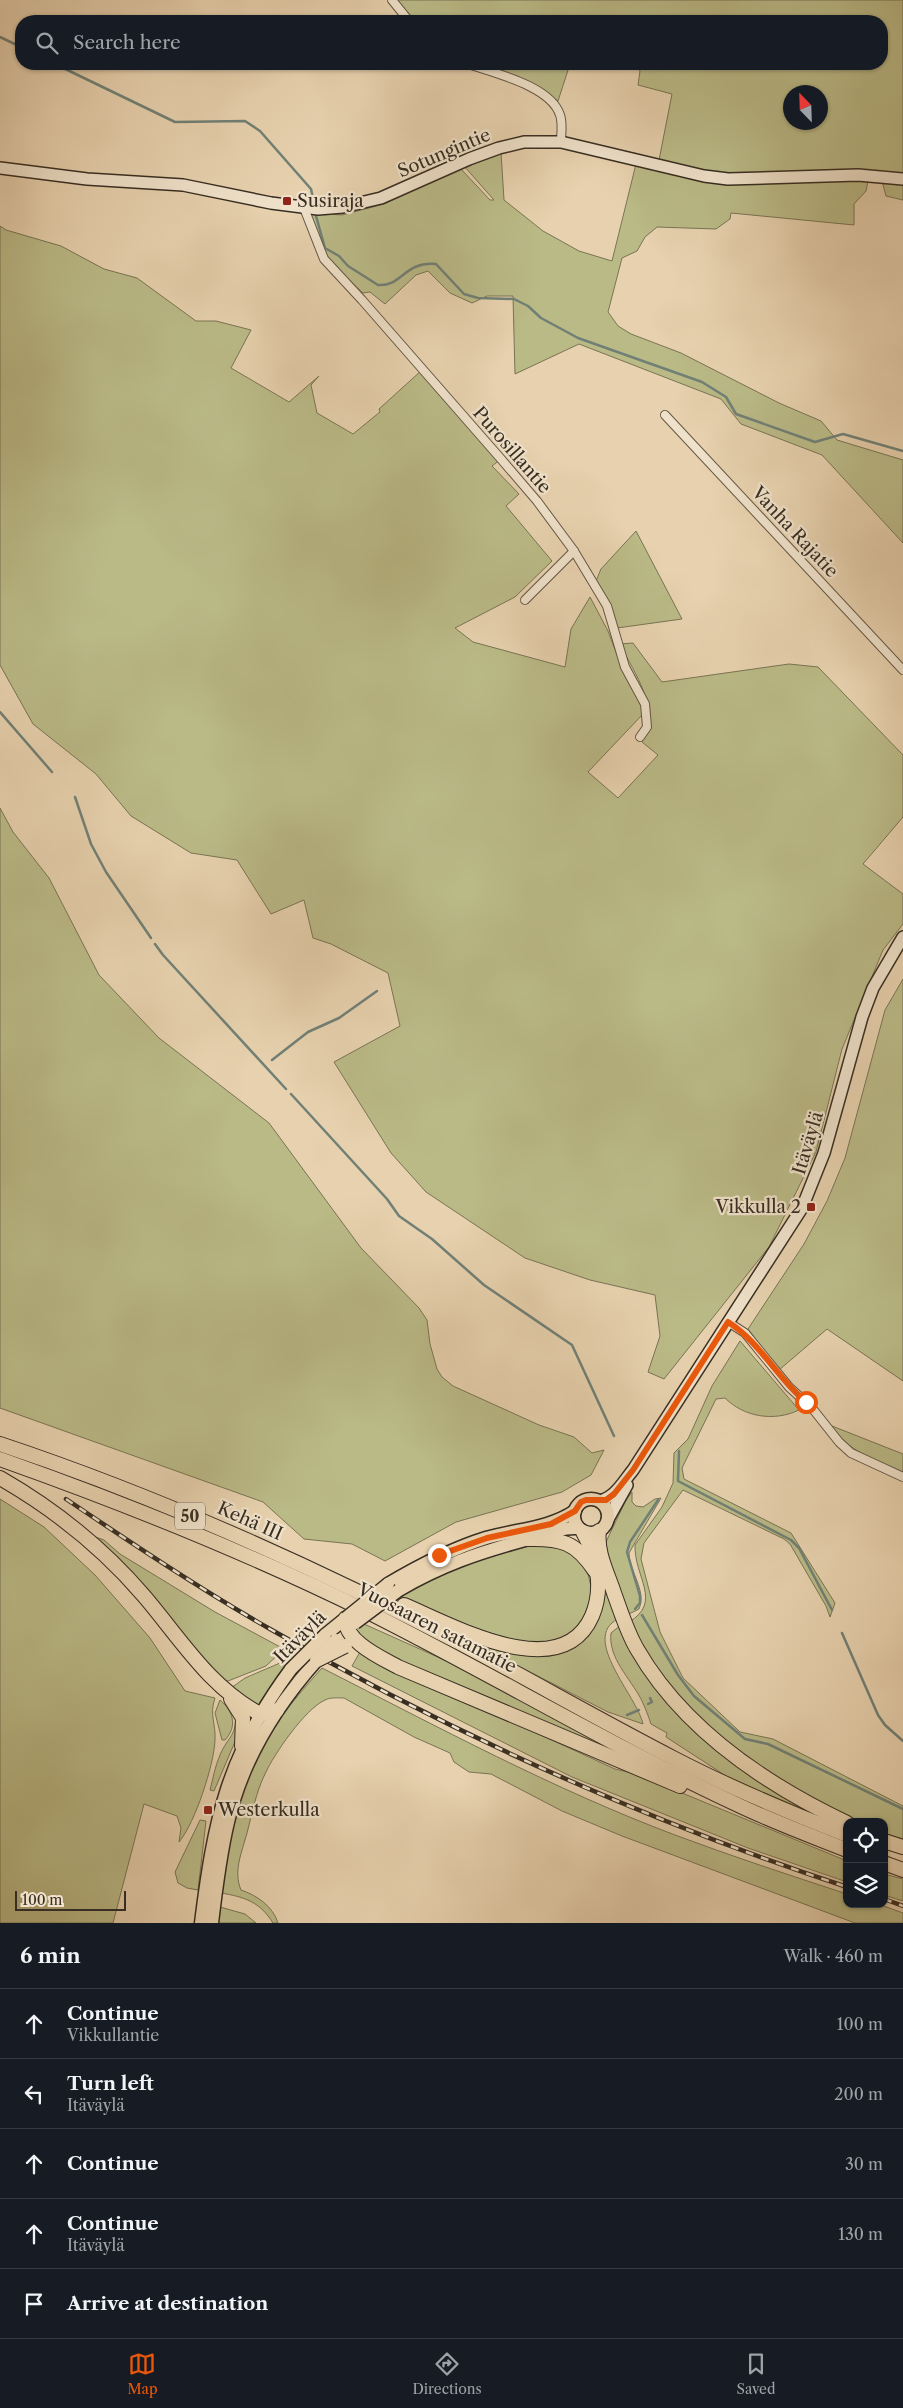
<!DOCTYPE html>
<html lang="en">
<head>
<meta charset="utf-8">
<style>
	:root { --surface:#171b24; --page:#20242c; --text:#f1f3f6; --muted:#9ea1a6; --line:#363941; --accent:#ea580c }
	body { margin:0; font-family:"Libre Caslon Text",serif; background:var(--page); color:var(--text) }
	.controls { position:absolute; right:15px; bottom:15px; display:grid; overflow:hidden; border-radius:10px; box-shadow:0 1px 4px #0004 }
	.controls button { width:45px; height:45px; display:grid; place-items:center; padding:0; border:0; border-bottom:1px solid var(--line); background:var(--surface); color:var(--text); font:25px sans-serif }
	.compass { position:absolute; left:783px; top:85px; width:45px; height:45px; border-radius:50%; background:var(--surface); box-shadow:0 1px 4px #0004; rotate:337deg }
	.scale { position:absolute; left:15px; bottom:12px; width:111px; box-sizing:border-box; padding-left:5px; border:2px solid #382e22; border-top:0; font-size:14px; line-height:18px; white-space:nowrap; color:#382e22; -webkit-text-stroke:4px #efe1ca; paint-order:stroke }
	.stop { position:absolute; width:15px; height:15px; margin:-11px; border:4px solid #ea580c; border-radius:50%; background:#fff }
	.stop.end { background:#ea580c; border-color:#fff; box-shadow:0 1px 5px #0008 }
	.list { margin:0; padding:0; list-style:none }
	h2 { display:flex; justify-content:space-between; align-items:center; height:65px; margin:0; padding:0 20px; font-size:21px }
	h2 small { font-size:16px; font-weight:400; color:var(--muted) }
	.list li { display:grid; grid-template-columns:32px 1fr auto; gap:15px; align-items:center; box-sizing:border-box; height:70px; padding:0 20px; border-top:1px solid var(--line) }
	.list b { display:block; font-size:19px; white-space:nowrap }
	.list p { margin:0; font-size:16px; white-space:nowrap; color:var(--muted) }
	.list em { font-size:16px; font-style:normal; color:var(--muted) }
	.icon { flex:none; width:28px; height:28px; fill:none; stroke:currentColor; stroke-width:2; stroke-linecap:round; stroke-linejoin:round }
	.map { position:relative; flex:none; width:903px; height:1923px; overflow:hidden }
	.search { position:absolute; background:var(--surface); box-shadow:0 1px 4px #0004; left:15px; right:15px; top:15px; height:55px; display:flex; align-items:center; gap:12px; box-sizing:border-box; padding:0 18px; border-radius:20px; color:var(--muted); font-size:19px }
	.sheet { height:415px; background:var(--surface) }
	nav { display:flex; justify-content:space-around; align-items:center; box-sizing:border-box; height:70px; border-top:1px solid var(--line); background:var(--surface); font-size:14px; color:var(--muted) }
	nav a { display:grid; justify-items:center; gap:2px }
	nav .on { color:var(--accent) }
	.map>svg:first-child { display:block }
	.green { fill:#baba87; stroke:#797454; fill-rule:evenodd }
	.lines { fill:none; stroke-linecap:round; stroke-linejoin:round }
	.stream { stroke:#718076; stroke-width:2.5 }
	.street-casing { stroke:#645745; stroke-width:10 }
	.secondary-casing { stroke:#382e22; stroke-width:14 }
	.primary-casing { stroke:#382e22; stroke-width:15 }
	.highway-casing { stroke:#382e22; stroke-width:16 }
	.street { stroke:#efe1ca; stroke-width:8 }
	.secondary { stroke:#efe1ca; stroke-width:11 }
	.primary { stroke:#e7d1ae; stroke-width:12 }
	.highway { stroke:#e7d1ae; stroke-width:14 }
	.rail-casing { stroke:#382e22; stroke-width:4.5 }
	.rail { stroke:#efe1ca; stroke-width:2.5; stroke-dasharray:8; stroke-linecap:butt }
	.primary-bridge-casing { stroke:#382e22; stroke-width:15; stroke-linecap:butt }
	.highway-bridge-casing { stroke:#382e22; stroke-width:16; stroke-linecap:butt }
	.primary-bridge { stroke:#e7d1ae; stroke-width:12 }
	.highway-bridge { stroke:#e7d1ae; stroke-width:14 }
	.route { stroke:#ea580c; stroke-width:6 }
	.poi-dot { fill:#8f2418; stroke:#efe1ca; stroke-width:2 }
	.labels { text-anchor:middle; stroke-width:4.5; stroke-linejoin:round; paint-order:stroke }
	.shield { fill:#efe1ca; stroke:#6f6454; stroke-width:1 }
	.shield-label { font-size:16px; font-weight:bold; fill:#382e22 }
	.street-label { font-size:18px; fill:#382e22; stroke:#efe1ca }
	.poi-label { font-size:18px; fill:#382e22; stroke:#efe1ca; text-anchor:start }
</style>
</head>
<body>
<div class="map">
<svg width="903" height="1923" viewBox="0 0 903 1923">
	<rect width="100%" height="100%" fill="#e7d1ae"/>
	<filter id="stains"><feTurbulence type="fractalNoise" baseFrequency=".004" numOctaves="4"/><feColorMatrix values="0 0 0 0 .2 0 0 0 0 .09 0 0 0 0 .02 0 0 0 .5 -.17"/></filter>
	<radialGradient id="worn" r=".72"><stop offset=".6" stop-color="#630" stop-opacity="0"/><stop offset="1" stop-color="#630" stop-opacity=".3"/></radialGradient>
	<g class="green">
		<path d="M397,0H903V174L861,170L744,175L705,172L659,160L672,94L638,85L640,71L635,64H882V21H413ZM790,92H820V122H790Z"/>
		<polygon points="478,64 570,64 558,101 541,88"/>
		<path d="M501,152L504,200L543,231L579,251L612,261L636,164C666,170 700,181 730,183C776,186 823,176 868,181L866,191L854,204V225L731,213L730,219L716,229L657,227L645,237L637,251L622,258L608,312L618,326L631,334L681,353L779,403L821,421L837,440L903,460V543L822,455L741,424L721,399L579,344L515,374L513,296H487L472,303L450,293L428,271L416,275L385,304L370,292L363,293L336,268L324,252L310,216L312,213L342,215L384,204L460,168L490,200H494L464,166Z"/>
		<polygon points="882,181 903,184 903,200 886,196"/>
		<path d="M0,226L6,230L61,246L104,269L137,278L196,321H216L251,330L231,368L289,402L319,376L311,385L317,413L353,434L380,412L379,409L422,370L501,459L492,466L519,494L506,506L552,561L515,597L455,628L473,642L565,667L571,629L590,597L608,631L622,668L642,705L643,714L588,772L618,798L658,755L642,742C661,708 635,675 620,644L633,643L662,682L789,664L818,667L903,755V817L863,864L903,894V924L883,950L842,1049L816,1152L769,1247L664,1379L648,1372L660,1336L655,1295L590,1280L525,1258L426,1192L391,1153L334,1062L400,1026L388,973L331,944L313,938L304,900L271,914L237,860L191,853L131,816L96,774L33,724L0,665Z"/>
		<polygon points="636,531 682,619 617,628 596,581 601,569"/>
		<polygon points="0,808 13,832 49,878 99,975 159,1038 269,1123 361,1248 419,1308 427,1320 430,1344 437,1369 442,1377 453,1386 539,1425 574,1437 592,1453 604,1450 591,1475 562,1492 456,1522 385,1561 352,1544 304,1539 263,1502 0,1408"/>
		<polygon points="903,979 903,1381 827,1329 779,1370 748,1329 804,1244 827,1201 845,1158 885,1010"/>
		<path d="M740,1341L799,1410C774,1422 744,1417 725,1398L716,1399L682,1468L684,1479L791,1533L835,1603L830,1617L826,1606L790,1544L784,1539L683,1490L644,1543L641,1559L660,1632L683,1678L740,1732L773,1739L903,1806V1842L884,1835V1822H854L831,1811L738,1752L709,1729L656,1671L629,1622C663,1602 634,1577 635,1545L662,1507L673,1483L674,1453L688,1439L712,1386Z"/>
		<path d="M827,1424L903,1454V1472C871,1458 850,1452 827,1424Z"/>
		<path d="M632,1492V1502L636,1506L643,1507L655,1499L661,1498L629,1553C629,1572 647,1590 639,1609L627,1615L604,1546L626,1500Z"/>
		<path d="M0,1499L44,1527L95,1575L150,1638L185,1691L215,1698C209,1715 216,1723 215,1740C214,1765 195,1823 179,1842L181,1828L177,1816L144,1804L113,1923H0Z"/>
		<polygon points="87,1534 104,1540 120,1554 215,1612 284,1649 266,1666 228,1681 221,1680"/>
		<path d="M529,1545L565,1546L587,1569L593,1596L589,1614L567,1637L547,1645L495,1637L400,1597C439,1571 484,1558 529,1545Z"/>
		<path d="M600,1569L618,1619C580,1638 637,1696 643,1724L608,1712L456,1634L495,1646L582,1640C603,1617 607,1600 600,1569Z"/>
		<polygon points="364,1624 480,1676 617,1753 416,1668 375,1648 354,1631"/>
		<path d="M621,1625L673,1708L824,1817L778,1800L726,1776L666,1737L667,1733L651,1724C648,1715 645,1707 641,1699C630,1678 608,1658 611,1633Z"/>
		<polygon points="360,1652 615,1769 636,1774 847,1861 847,1882 748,1848 572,1777 352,1666"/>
		<polygon points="280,1663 288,1667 259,1707 231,1688 245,1678"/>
		<path d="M322,1668C438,1727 553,1789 675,1835C731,1856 789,1875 847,1894V1904H878L903,1913V1923H855L622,1836L562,1811L491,1774L469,1772L454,1762L450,1753L414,1737L344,1698C337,1698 331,1697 325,1700C305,1709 274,1754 265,1774C256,1792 252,1814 247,1833C242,1852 233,1871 241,1890C256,1895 273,1906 278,1923H273C260,1902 245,1897 221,1893C229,1839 240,1781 270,1733C285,1710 304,1688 322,1668Z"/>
		<path d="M220,1700C233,1711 238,1726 225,1740H222L215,1713Z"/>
		<path d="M236,1711L237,1737L214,1791L210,1790C213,1779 215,1766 220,1755C229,1734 236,1739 236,1711Z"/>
		<polygon points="200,1820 206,1821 198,1890 187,1888 178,1883 175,1872"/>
		<polygon points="884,1874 903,1879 903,1901 884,1895"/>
		<polygon points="220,1907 245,1914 256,1923 217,1923"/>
	</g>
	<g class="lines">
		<g class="stream">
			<polyline points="0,37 21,47"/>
			<polyline points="55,64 175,122 245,121 260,131 311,189 314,202"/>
			<path d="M316,216L325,248L339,256L348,266L378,285C402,287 404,261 436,264L464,294L478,298L514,299L528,306L541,318L578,338L702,382L726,397L736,414L815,442L843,434L903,451"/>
			<polyline points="0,712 52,772"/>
			<polyline points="75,797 91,844 106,872 151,938"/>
			<polyline points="155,944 163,955 286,1089"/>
			<polyline points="272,1060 308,1032 339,1018 377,991"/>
			<polyline points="291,1094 387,1199 399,1216 432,1239 484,1285 572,1345 614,1436"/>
			<polyline points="679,1451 678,1481 791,1540 799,1548 832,1610"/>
			<polyline points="635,1609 640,1603 640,1596 627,1552 630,1542 658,1500"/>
			<polyline points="642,1615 678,1675 694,1696 745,1739 768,1744 903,1809"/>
			<polyline points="842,1633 878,1715 885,1725 903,1741"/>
			<polyline points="648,1704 652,1702 650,1698"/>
			<polyline points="627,1715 639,1710"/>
		</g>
		<g class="street-casing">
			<g id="street">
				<polyline points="392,0 409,21"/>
				<path d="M468,64C494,73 551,86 560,115C563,123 561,134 561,142"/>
				<polyline points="304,208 324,259 362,300 501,459 537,501 574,551 607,606 625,667 645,704 647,727 640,737"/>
				<polyline points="665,415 903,670"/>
				<polyline points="525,600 574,551"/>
				<polyline points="728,1322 745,1333 789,1387 812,1408 839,1442 851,1453 903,1477"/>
			</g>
		</g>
		<g class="secondary-casing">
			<g id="secondary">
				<polyline points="0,168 87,179 183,185 271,203 318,209 343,207 381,198 469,159 499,148 524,142 561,142 704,176 728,179 858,175 903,179"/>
				<path d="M599,1501C615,1498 623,1482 633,1470L802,1208L824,1153L862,1017L873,988L903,937"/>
				<polyline points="607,1521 627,1485"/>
			</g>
		</g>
		<g class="primary-casing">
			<g id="primary">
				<circle cx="591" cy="1516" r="17"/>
				<path d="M388,1584C420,1565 451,1549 486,1538C517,1529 548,1529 575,1511"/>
				<path d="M399,1590C442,1565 478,1553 525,1540C542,1535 560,1527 578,1528"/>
				<polyline points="325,1635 346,1618"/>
				<path d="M201,1923C214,1820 227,1755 291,1669"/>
				<path d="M212,1923C216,1889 220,1855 228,1822C242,1761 276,1706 317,1660"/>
			</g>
		</g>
		<g class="highway-casing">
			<g id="highway">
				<path d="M0,1444C159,1497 312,1566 460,1643C532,1681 603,1722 675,1759C731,1788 788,1812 847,1835"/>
				<path d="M0,1459C124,1503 246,1552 364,1610C488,1672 608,1744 734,1803C771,1821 809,1835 847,1850"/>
				<path d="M0,1478C54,1509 103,1548 144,1596C180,1638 209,1687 260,1714L277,1710"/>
				<path d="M599,1531C596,1552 608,1574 614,1593C621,1612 627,1632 637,1649C683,1729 765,1784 847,1823"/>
				<path d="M527,1539C561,1538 576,1542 595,1571"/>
				<path d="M404,1605C452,1625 561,1687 592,1616C604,1588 597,1557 583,1532"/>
				<path d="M346,1618C343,1641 382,1658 398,1667L680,1786"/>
				<polyline points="231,1699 243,1718 242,1746"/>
				<polyline points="884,1841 903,1847"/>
				<polyline points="884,1863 903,1870"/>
			</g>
		</g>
		<use href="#street" class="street"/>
		<use href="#secondary" class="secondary"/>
		<use href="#primary" class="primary"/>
		<use href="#highway" class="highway"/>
		<g class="rail-casing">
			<g id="rail">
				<path d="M66,1499C133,1544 200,1589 270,1629C453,1734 646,1821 847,1887"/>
				<polyline points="884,1899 903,1906"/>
			</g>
		</g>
		<use href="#rail" class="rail"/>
		<g class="primary-bridge-casing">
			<g id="primary-bridge">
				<polyline points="346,1618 388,1584"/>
				<polyline points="355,1623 399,1590"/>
				<polyline points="320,1656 336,1640"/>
				<polyline points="291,1669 325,1635"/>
			</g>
		</g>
		<g class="highway-bridge-casing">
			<polyline id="highway-bridge" points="317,1660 345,1646"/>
		</g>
		<use href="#primary-bridge" class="primary-bridge"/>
		<use href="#highway-bridge" class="highway-bridge"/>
	</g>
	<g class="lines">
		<path class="route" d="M439,1555L487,1538L551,1524L575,1511L581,1502L586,1500H606L614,1494L633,1470L728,1322C760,1342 777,1378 806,1402"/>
	</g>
	<g class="poi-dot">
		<rect x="282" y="196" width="10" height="10" rx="2.5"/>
		<rect x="806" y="1202" width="10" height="10" rx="2.5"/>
		<rect x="203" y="1805" width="10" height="10" rx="2.5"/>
	</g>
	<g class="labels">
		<rect class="shield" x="175" y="1502.5" width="30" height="27" rx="4"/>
		<g class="shield-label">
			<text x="190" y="1522">50</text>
		</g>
		<g class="street-label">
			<text transform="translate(444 153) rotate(-23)" y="6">Sotungintie</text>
			<text transform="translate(512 450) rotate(49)" y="6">Purosillantie</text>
			<text transform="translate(795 532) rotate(47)" y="6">Vanha Rajatie</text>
			<text transform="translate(808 1143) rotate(-73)" y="6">Itäväylä</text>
			<text transform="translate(250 1521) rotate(24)" y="6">Kehä III</text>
			<text transform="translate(437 1628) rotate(27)" y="6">Vuosaaren satamatie</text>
			<text transform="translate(300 1637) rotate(-45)" y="6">Itäväylä</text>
		</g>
		<g class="poi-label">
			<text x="297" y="207">Susiraja</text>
			<text x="801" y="1213" text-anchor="end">Vikkulla 2</text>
			<text x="218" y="1816">Westerkulla</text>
		</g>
	</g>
	<rect width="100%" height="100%" filter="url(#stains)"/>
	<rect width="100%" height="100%" fill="url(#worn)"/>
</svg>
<div class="controls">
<button><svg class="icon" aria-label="locate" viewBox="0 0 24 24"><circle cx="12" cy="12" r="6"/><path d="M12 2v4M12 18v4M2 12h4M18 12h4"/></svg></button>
<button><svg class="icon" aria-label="layers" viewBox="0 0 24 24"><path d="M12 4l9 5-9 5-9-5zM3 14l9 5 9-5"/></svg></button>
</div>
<svg class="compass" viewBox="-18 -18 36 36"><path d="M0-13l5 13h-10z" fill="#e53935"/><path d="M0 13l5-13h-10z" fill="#9ea1a6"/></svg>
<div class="scale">100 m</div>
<div class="stop" style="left:806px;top:1402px"></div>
<div class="stop end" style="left:439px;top:1555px"></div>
<div class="search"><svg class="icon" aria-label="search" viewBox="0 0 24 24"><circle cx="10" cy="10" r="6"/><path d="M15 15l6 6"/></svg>Search here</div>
</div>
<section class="sheet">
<h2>6 min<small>Walk · 460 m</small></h2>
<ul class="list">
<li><svg class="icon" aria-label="ahead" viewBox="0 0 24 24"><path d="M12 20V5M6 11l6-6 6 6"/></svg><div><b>Continue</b><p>Vikkullantie</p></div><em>100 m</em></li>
<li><svg class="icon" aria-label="left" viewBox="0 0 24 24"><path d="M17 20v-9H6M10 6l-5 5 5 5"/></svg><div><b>Turn left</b><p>Itäväylä</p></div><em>200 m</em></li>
<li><svg class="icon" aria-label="ahead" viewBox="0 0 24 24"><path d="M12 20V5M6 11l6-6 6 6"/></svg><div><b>Continue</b></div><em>30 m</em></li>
<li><svg class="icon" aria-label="ahead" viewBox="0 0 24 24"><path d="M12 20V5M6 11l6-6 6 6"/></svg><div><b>Continue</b><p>Itäväylä</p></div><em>130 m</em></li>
<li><svg class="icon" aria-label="arrive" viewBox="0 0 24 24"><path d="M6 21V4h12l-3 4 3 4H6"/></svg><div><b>Arrive at destination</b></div></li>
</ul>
</section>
<nav>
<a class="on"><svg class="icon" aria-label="map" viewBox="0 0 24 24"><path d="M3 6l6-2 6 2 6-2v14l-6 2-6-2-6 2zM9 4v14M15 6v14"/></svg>Map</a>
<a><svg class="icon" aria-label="directions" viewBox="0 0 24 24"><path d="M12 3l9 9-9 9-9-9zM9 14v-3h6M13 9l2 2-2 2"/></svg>Directions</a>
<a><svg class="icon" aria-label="saved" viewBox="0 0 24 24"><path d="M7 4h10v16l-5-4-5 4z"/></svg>Saved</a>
</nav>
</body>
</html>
